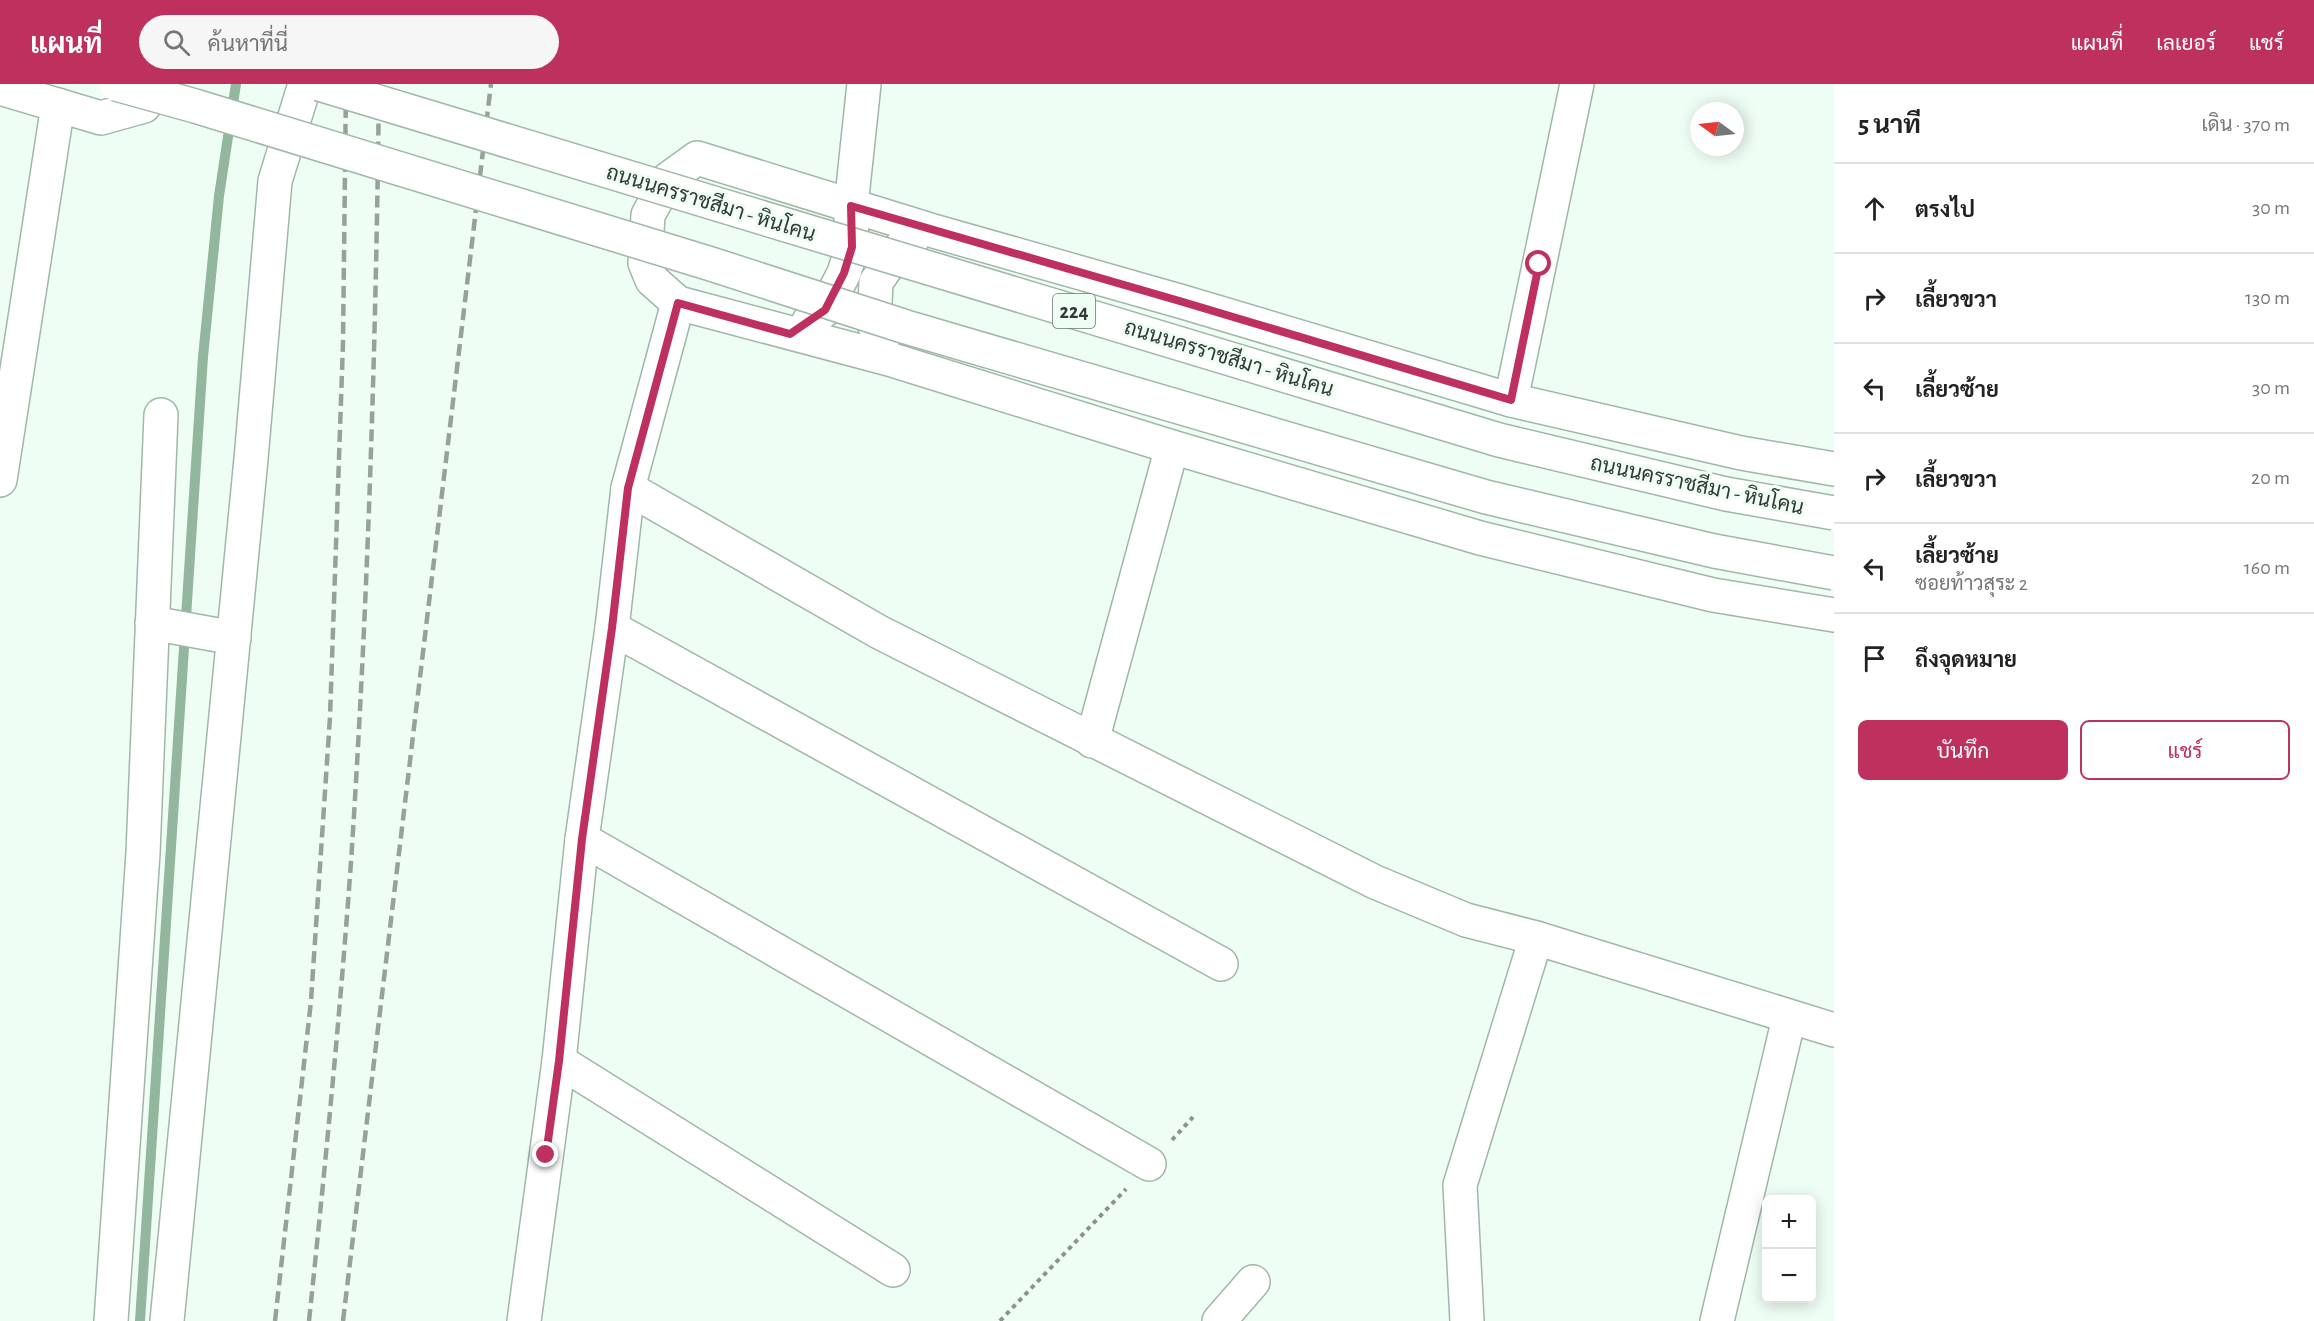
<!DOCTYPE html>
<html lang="th">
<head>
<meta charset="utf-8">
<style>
	:root { --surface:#fff; --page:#f6f6f6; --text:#222; --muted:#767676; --line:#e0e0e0; --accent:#be305e }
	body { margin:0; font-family:"Alegreya Sans",Sarabun,sans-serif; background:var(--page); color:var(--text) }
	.controls { position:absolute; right:18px; bottom:18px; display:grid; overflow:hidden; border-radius:9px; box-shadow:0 3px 15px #0003 }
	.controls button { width:54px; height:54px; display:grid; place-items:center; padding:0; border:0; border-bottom:2px solid var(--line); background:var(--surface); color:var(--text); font:30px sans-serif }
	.compass { position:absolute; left:1690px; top:18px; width:54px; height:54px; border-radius:50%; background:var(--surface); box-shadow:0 3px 15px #0003; rotate:285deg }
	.stop { position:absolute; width:18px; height:18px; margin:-14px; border:4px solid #be305e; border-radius:50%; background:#fff }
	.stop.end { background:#be305e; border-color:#fff; box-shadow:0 2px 6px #0008 }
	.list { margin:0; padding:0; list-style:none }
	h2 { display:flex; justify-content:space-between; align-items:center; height:78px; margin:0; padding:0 24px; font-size:26px }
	h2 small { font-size:20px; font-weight:400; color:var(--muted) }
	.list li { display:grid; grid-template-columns:39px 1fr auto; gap:18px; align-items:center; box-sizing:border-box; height:90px; padding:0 24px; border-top:2px solid var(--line) }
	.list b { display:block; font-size:22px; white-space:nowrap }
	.list p { margin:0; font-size:20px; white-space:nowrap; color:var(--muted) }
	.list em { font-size:20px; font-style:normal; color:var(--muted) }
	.actions { display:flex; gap:12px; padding:18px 24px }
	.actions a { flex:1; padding:14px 0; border:2px solid var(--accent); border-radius:9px; text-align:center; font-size:21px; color:var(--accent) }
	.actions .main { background:var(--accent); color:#fff }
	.icon { flex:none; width:33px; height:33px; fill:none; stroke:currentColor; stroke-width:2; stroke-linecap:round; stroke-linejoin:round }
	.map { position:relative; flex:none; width:1834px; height:1237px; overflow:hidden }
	header { display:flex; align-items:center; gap:36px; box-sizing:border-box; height:84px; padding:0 30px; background:var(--accent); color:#fff }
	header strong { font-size:28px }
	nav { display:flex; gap:33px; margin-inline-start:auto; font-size:21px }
	.search { width:420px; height:54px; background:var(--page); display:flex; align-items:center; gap:15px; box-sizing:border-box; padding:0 21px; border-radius:33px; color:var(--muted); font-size:22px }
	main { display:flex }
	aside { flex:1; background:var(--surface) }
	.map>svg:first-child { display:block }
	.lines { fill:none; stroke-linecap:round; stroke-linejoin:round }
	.stream { stroke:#93b69f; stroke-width:10 }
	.minor-casing { stroke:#a0b7a8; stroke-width:36 }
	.major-casing { stroke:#a0b7a8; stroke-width:36 }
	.path { stroke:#89948d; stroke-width:4; stroke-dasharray:4.5 4.5; stroke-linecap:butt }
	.minor { stroke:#fff; stroke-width:33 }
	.major { stroke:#fff; stroke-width:33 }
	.rail { stroke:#95a199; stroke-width:4.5; stroke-dasharray:12 6; stroke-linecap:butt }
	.major-bridge-casing { stroke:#a0b7a8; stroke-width:36; stroke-linecap:butt }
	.major-bridge { stroke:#fff; stroke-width:33 }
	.route { stroke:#be305e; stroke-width:8 }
	.labels { text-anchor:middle; stroke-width:6; stroke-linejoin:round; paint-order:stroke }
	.shield { fill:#effef4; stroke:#6a756e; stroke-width:1.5 }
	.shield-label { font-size:20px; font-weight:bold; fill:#313a34 }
	.street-label { font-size:21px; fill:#313a34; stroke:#effef4 }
</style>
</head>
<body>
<header>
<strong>แผนที่</strong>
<div class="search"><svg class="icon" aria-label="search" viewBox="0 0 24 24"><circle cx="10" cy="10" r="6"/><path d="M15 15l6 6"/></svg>ค้นหาที่นี่</div>
<nav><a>แผนที่</a><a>เลเยอร์</a><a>แชร์</a></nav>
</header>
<main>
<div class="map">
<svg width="1834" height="1237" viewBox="0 0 1834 1237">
	<rect width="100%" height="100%" fill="#effef4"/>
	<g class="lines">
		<polyline class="stream" points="140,1237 203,273 219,112 236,0"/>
		<g class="minor-casing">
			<g id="minor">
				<polyline points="851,122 864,0"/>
				<polyline points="1511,316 1577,0"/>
				<polyline points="0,396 58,21"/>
				<polyline points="628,404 879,548 1375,798 1466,836 1536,854 1834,946"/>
				<polyline points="152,539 234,554"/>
				<polyline points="612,544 1221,880"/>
				<polyline points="1092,657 1172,363"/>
				<polyline points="582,755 1149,1080"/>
				<polyline points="559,977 893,1186"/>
				<polyline points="111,1237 143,769 161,331"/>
				<polyline points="167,1237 251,375 275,97 305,0"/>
				<polyline points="524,1237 559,977 582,755 612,544 628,404 678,219"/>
				<polyline points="1219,1237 1253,1198"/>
				<polyline points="1467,1237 1460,1101 1536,854"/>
				<polyline points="1717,1237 1789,934"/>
			</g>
		</g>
		<g class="major-casing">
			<g id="major">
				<polyline points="0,4 101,34 144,22 161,0"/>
				<polyline points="809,237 825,226 844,189 852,163 851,132"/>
				<polyline points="882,259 874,240 876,198 901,163 912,156"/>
				<polyline points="1834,385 1741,369 1511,316 1183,218 930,146 697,74 668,95 648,131 645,179 652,196 678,219 889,275 1172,363 1480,454 1713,511 1834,531"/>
			</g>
		</g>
		<g class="path">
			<polyline points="1172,1056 1193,1033"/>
			<polyline points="1000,1237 1126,1105"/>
		</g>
		<use href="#minor" class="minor"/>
		<use href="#major" class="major"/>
		<g class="rail">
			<polyline points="275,1237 311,917 330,633 343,259 346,0"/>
			<path d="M309,1237C325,1084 340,931 351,778C368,519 376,259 379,0"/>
			<polyline points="343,1237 491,0"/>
		</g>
		<g class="major-bridge-casing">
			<g id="major-bridge">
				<polyline points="116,0 195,22 711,180 906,243 1486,413 1714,467 1834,489"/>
				<polyline points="319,0 1499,356 1726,410 1834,429"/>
			</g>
		</g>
		<use href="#major-bridge" class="major-bridge"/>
	</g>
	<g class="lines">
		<polyline class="route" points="546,1071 559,977 582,755 612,544 628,404 678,219 790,250 825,226 844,189 852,163 851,122 1183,218 1511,316 1539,180"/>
	</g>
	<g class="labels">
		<rect class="shield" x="1053" y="210" width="42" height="34" rx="4.5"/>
		<g class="shield-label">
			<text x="1074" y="234">224</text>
		</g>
		<g class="street-label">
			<text transform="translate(711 119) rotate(17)" y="7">ถนนนครราชสีมา - หินโคน</text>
			<text transform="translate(1229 274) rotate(17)" y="7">ถนนนครราชสีมา - หินโคน</text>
			<text transform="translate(1697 401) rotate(12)" y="7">ถนนนครราชสีมา - หินโคน</text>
		</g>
	</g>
</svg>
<div class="controls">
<button>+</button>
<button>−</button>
</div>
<svg class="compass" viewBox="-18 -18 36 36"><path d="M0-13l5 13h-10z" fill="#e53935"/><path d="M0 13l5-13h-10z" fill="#767676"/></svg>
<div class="stop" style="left:1539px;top:180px"></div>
<div class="stop end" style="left:546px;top:1071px"></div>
</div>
<aside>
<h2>5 นาที<small>เดิน · 370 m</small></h2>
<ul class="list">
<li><svg class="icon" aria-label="ahead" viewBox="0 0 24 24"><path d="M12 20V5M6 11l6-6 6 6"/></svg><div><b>ตรงไป</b></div><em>30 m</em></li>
<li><svg class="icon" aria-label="right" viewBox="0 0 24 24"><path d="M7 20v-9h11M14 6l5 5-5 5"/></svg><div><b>เลี้ยวขวา</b></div><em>130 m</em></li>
<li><svg class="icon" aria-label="left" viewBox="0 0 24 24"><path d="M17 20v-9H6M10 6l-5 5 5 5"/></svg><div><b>เลี้ยวซ้าย</b></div><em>30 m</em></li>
<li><svg class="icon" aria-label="right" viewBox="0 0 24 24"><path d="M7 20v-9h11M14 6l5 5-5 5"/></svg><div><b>เลี้ยวขวา</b></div><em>20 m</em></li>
<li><svg class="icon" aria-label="left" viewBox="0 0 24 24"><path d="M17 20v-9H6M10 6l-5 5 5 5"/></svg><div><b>เลี้ยวซ้าย</b><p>ซอยท้าวสุระ 2</p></div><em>160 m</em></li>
<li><svg class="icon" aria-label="arrive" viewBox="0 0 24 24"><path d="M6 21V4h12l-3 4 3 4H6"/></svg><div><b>ถึงจุดหมาย</b></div></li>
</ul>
<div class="actions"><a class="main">บันทึก</a><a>แชร์</a></div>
</aside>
</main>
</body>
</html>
